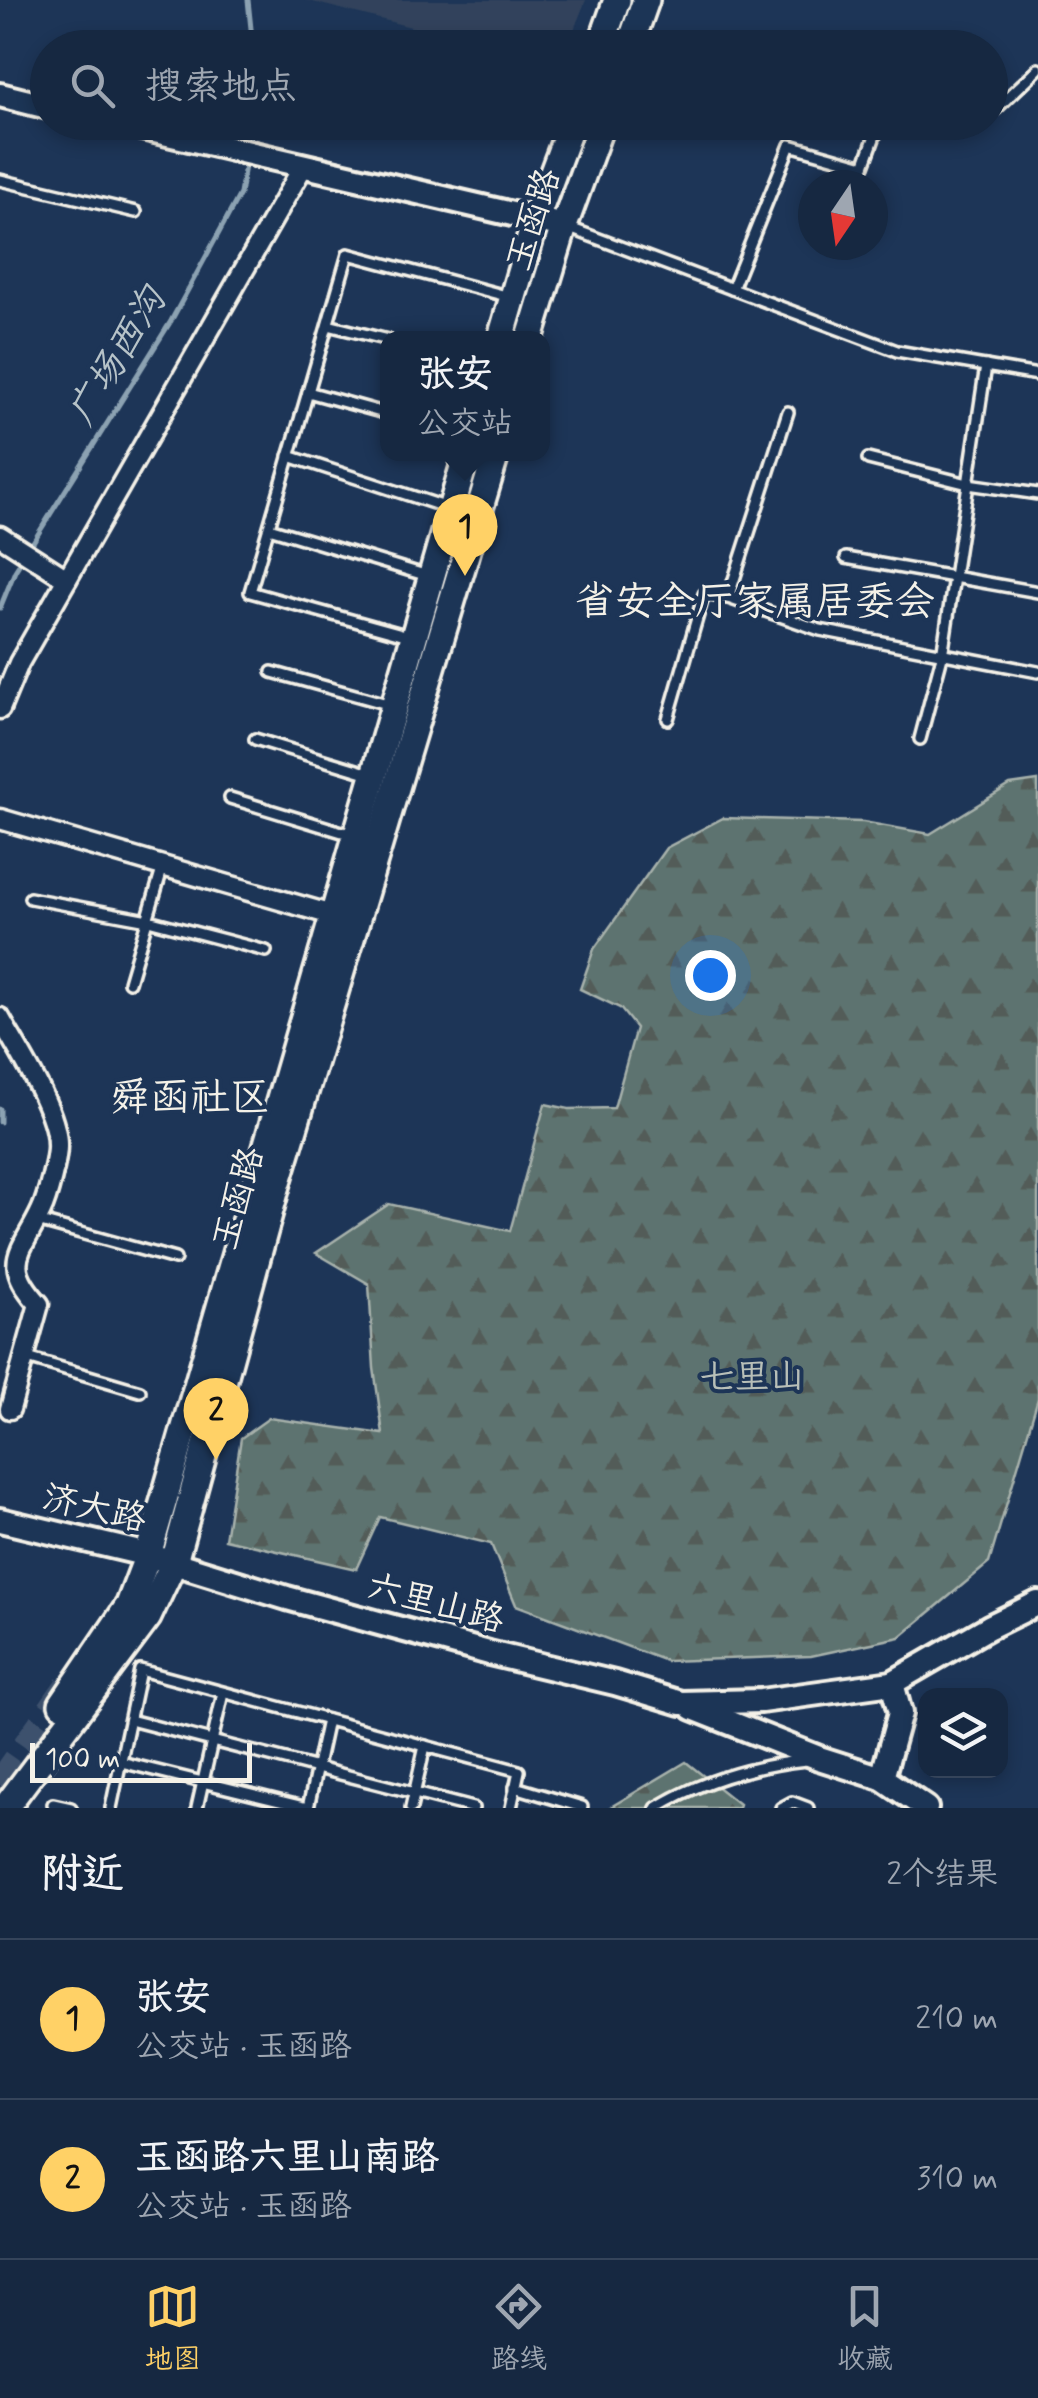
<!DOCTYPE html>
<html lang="zh">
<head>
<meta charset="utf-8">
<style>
	:root { --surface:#162841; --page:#1f3048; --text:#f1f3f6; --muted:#9ea6b1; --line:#35445a; --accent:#ffd166 }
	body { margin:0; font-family:Mynerve,"LXGW WenKai TC",sans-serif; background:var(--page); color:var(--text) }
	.controls { position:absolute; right:30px; bottom:30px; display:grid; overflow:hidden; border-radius:20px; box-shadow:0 5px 15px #0003 }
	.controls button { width:90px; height:90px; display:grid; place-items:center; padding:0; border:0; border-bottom:2px solid var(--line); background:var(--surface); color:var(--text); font:50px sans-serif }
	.compass { position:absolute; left:798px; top:170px; width:90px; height:90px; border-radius:50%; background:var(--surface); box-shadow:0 5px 15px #0003; rotate:193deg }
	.scale { position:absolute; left:30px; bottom:25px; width:222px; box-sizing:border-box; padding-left:10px; border:5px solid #f4f1e8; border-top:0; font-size:28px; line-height:35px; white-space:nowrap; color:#f4f1e8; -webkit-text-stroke:8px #1d3557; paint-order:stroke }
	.you { position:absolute; left:710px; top:975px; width:35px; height:35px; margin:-25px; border:8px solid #fff; border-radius:50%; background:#1a73e8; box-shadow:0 0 0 15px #1a73e833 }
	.badge { display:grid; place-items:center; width:65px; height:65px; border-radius:50%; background:var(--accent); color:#111; font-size:32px; font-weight:700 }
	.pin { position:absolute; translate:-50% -82px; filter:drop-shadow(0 2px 5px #0008) }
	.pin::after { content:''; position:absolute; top:52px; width:35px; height:30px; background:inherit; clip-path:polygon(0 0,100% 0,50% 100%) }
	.popup { position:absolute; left:380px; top:331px; width:170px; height:130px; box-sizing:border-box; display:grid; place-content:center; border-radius:20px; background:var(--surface); filter:drop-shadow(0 2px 8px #0005); font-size:32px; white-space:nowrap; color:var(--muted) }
	.popup b { font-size:38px; color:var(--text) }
	.popup::after { content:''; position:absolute; left:50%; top:100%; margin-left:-20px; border:20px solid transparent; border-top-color:var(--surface) }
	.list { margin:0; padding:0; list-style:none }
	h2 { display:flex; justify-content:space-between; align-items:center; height:130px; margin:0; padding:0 40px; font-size:42px }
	h2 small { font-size:32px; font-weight:400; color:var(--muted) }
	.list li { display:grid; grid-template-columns:65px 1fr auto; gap:30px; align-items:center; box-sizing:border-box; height:160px; padding:0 40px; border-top:2px solid var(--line) }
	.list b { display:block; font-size:38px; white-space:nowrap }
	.list p { margin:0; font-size:32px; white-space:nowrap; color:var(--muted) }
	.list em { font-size:32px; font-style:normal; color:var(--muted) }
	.icon { flex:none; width:55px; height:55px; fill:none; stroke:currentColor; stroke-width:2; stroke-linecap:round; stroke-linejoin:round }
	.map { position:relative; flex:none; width:1038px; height:1808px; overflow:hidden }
	.search { position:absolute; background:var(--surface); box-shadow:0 5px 15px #0003; left:30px; right:30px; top:30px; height:110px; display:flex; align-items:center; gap:25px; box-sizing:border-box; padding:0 35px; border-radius:55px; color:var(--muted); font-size:38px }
	.sheet { height:450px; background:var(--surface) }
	nav { display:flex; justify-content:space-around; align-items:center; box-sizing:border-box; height:140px; border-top:2px solid var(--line); background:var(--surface); font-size:28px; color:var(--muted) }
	nav a { display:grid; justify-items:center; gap:5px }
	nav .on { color:var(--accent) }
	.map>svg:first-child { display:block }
	.built { fill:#30425c }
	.forest { fill:url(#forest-firs); stroke:#a8b2ac; stroke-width:2.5 }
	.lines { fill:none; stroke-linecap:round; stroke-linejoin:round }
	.stream { stroke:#8ca2b2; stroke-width:5 }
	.highway-tunnel { stroke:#3d516d; stroke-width:30; stroke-dasharray:30 15; stroke-linecap:butt }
	.lane-casing { stroke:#f4f1e8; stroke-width:16 }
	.street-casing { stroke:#f4f1e8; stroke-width:25 }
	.secondary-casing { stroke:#f4f1e8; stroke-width:30 }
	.primary-casing { stroke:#f4f1e8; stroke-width:32 }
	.lane { stroke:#1d3557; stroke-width:9 }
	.street { stroke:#1d3557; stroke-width:18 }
	.secondary { stroke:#1d3557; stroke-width:22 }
	.primary { stroke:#1d3557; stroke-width:25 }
	.labels { text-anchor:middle; stroke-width:8; stroke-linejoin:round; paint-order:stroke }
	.street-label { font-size:35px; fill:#f4f1e8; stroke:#1d3557 }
	.park-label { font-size:35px; fill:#b8bfb8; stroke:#1d3557 }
	.water-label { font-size:38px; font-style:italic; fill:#b7c3c8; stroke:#1d3557 }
	.quarter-label { font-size:40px; fill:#f4f1e8; stroke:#1d3557 }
</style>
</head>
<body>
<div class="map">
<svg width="1038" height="1808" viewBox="0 0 1038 1808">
	<defs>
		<pattern id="forest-firs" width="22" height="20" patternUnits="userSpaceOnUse" patternTransform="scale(2.5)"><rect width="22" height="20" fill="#5d736f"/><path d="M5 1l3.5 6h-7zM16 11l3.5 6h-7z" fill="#525b58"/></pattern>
	</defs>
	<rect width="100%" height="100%" fill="#1d3557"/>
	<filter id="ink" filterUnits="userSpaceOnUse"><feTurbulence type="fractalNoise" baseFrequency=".01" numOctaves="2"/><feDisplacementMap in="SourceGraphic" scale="20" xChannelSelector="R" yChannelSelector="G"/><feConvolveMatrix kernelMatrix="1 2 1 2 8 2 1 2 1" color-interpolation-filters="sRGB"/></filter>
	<g filter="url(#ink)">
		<polygon class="built" points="305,0 586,0 567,47 493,48"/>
		<g class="forest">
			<polygon points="1038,781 1038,1398 989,1563 900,1637 811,1656 666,1661 516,1605 491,1544 380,1517 356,1569 225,1539 241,1438 269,1418 383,1434 374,1368 369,1284 316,1253 389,1204 510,1231 545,1104 569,1109 614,1108 636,1028 620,1008 580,989 594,949 666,848 723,818 863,822 930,834 1010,785"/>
			<polygon points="686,1762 739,1804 738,1808 609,1808"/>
		</g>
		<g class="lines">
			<g class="stream">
				<polyline points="248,0 253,48"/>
				<polyline points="248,144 252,122"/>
				<polyline points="0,608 15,571 171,321 240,194 246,160"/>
				<polyline points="0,1109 0,1122"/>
			</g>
			<polyline class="highway-tunnel" points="0,1785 76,1677"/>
			<g class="lane-casing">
				<g id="lane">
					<polyline points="990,107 996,109 1038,69"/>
					<polyline points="0,180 136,212"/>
					<polyline points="567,227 897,351 1038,375"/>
					<polyline points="732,289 790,145 864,166 880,122"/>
					<polyline points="328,325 388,340"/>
					<polyline points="308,392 388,414"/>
					<polyline points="289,456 448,508"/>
					<polyline points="868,459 968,484 1038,494"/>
					<polyline points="269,528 428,576"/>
					<polyline points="846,558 1038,592"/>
					<polyline points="728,598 788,412"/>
					<polyline points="409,636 250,592 348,254 510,297"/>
					<polyline points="272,672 391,705"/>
					<polyline points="668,719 704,594 728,598 820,630 1038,672"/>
					<polyline points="255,739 370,774"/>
					<polyline points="920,739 942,656 986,366"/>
					<polyline points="230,798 352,835"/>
					<polyline points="30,898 148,920 266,951"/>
					<polyline points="129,982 163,866"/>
					<polyline points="37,1221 175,1259"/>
					<polyline points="24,1357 140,1391"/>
					<polyline points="130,1720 473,1808"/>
					<polyline points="121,1762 308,1808"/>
					<polyline points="515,1787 582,1807"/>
					<polyline points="53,1804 71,1808"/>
					<polyline points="111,1808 140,1670 519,1771 511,1808"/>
					<polyline points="197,1808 223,1693"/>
					<polyline points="308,1808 327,1720"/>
					<polyline points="411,1808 425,1746"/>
					<path d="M656,1808C702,1780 753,1766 806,1760"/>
					<polyline points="781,1808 792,1802 808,1808"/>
				</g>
			</g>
			<g class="street-casing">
				<g id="street">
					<polyline points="0,536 67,579"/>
					<polyline points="0,709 19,663 304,165"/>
					<polyline points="0,819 332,915"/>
					<path d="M0,1018C17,1049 57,1109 57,1144C58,1157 47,1199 41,1211C22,1252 0,1262 39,1304L10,1409"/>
				</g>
			</g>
			<g class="secondary-casing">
				<g id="secondary">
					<polyline points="0,95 48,107"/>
					<polyline points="116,122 564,226"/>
					<polyline points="0,1520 148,1555 287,1598 489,1653 615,1683 681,1703 761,1701 892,1683 989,1627 1038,1603"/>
					<polyline points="693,1708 819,1758 882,1778 926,1808"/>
					<polyline points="882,1778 900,1713 892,1683"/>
				</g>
			</g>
			<g class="primary-casing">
				<g id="primary">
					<polyline points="600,48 617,0"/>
					<polyline points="629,48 646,0"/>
					<polyline points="501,338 536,218 572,122"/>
					<polyline points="530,338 564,226 602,122"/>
					<polyline points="62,1704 129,1605 148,1555 467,454"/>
					<polyline points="5,1808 148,1617 174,1562 275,1192 496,454"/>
				</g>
			</g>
			<use href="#lane" class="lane"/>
			<use href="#street" class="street"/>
			<use href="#secondary" class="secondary"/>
			<use href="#primary" class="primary"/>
		</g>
	</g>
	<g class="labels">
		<g class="street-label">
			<text transform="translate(532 219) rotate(-72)" y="12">玉函路</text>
			<text transform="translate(237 1198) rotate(-74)" y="12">玉函路</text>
			<text transform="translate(95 1507) rotate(13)" y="12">济大路</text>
			<text transform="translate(436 1602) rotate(15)" y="12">六里山路</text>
		</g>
		<g class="park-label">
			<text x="752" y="1388">七里山</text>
		</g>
		<g class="water-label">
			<text transform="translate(116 356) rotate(-59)" y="13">广场西沟</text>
		</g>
		<g class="quarter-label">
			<text x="755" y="614">省安全厅家属居委会</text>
			<text x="190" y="1110">舜函社区</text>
		</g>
	</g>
</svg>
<div class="controls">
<button><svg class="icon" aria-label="layers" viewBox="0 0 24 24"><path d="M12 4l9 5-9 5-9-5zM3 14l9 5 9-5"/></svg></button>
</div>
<svg class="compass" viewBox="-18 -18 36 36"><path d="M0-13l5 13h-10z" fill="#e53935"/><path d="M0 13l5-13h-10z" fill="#9ea6b1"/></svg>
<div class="scale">100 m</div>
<div class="you"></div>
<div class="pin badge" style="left:465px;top:576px">1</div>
<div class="popup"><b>张安</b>公交站</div>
<div class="pin badge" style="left:216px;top:1460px">2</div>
<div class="search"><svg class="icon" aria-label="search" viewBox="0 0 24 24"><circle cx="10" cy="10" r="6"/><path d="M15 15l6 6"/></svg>搜索地点</div>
</div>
<section class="sheet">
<h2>附近<small>2个结果</small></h2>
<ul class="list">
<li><span class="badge">1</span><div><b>张安</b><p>公交站 · 玉函路</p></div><em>210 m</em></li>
<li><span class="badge">2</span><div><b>玉函路六里山南路</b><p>公交站 · 玉函路</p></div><em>310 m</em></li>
</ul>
</section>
<nav>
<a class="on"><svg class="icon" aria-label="map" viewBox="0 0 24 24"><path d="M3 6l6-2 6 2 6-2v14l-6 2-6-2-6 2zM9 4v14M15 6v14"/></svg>地图</a>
<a><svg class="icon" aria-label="directions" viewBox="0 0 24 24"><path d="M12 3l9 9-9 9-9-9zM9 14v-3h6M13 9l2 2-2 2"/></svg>路线</a>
<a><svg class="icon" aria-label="saved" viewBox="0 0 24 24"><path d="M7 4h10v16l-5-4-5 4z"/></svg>收藏</a>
</nav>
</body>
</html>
